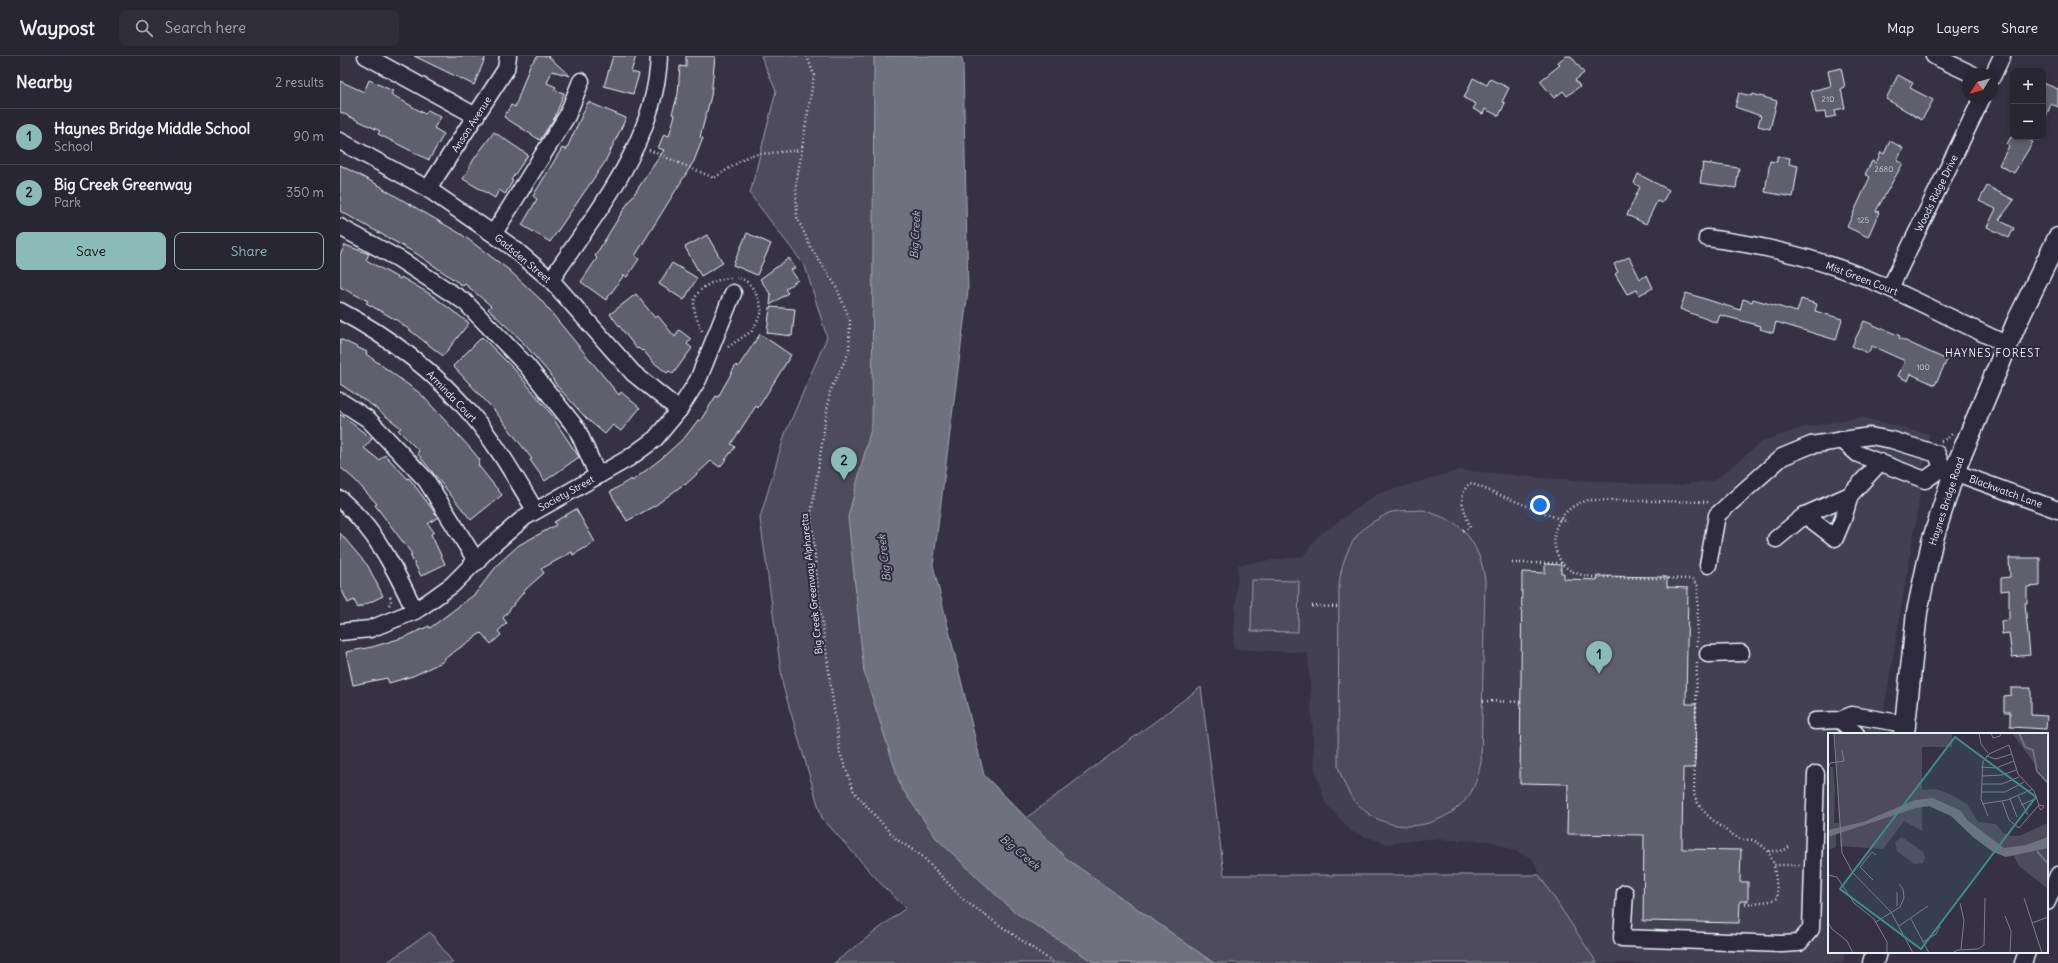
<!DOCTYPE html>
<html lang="en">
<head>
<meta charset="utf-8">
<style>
	:root { --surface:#282633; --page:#302e3b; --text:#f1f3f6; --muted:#a5a5ac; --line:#44434e; --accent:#8bbbb9 }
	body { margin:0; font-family:Delius,sans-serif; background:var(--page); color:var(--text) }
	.controls { position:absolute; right:12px; top:12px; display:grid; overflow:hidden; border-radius:8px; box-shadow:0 2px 6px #0003 }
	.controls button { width:36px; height:36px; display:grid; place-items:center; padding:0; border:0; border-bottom:1px solid var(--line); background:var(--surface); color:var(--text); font:20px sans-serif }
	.compass { position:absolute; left:1622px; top:12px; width:36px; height:36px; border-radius:50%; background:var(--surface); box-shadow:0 2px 6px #0003; rotate:233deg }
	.you { position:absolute; left:1200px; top:449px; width:14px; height:14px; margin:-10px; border:3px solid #fff; border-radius:50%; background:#1a73e8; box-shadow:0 0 0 6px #1a73e833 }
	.badge { display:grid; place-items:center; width:26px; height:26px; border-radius:50%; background:var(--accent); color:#111; font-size:13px; font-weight:700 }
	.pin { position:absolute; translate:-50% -33px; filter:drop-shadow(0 1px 2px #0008) }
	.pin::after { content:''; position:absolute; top:21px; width:14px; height:12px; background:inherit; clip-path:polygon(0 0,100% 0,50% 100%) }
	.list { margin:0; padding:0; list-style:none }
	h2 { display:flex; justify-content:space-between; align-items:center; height:52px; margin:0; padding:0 16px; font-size:17px }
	h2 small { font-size:13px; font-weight:400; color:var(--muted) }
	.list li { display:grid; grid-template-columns:26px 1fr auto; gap:12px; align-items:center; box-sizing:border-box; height:56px; padding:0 16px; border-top:1px solid var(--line) }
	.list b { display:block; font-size:15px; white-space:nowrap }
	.list p { margin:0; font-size:13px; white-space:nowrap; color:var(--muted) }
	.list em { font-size:13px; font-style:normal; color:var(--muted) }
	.actions { display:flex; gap:8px; padding:12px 16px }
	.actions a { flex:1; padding:9px 0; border:1px solid var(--accent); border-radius:8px; text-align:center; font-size:14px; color:var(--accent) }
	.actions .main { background:var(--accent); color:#111 }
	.icon { flex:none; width:22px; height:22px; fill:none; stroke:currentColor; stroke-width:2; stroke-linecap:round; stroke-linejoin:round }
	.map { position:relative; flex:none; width:1718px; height:907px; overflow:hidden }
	header { display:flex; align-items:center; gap:24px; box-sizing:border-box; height:56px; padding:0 20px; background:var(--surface); border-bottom:1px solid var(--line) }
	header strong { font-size:19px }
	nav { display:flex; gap:22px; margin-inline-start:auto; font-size:14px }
	.search { width:280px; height:36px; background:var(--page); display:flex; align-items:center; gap:10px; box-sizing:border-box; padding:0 14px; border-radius:8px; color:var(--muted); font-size:15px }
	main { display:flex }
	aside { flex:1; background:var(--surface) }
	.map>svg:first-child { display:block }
	.built { fill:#433f51 }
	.green { fill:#4d4b5c; stroke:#9a9eaa }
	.water { fill:#70717f; stroke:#a0a4af }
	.building { fill:#605e6e; stroke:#e8f1f8 }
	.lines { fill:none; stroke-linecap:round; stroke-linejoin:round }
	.minor-casing { stroke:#e8f1f8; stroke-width:19 }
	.major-casing { stroke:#e8f1f8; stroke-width:23 }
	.path { stroke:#e8f1f8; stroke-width:2.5; stroke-dasharray:1 3; stroke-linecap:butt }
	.minor { stroke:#2f2a3d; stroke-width:16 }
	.major { stroke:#2f2a3d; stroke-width:20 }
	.labels { text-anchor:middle; stroke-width:4; stroke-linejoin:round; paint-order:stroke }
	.number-label { font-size:8px; fill:#c6ccd6 }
	.street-label { font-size:10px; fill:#e8f1f8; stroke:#2f2a3d }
	.water-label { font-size:11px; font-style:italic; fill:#b2b7c2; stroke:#2f2a3d }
	.neighbourhood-label { font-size:11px; letter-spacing:1px; fill:#e8f1f8; stroke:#2f2a3d }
	.inset-river { fill:none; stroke:#70717f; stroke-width:2 }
	.inset-road { fill:none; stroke:#7d7e8c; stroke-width:1 }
	.view { fill:#3a8f8a; fill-opacity:0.15; stroke:#3a8f8a; stroke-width:2 }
	.inset-edge { fill:none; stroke:#e8f1f8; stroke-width:2 }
</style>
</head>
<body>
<header>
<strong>Waypost</strong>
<div class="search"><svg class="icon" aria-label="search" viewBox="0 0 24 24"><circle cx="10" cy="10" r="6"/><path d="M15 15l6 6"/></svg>Search here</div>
<nav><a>Map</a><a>Layers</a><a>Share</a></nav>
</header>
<main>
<aside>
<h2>Nearby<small>2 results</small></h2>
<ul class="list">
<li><span class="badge">1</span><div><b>Haynes Bridge Middle School</b><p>School</p></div><em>90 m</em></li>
<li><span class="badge">2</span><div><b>Big Creek Greenway</b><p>Park</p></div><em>350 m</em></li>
</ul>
<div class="actions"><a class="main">Save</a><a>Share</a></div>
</aside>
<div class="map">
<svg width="1718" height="907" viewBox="0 0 1718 907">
	<rect width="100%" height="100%" fill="#363244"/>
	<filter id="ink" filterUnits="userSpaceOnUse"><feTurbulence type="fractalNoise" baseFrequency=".025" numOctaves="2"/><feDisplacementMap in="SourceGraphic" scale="8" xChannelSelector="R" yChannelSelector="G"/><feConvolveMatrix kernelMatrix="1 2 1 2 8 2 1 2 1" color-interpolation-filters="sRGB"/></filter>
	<g filter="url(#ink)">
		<polygon class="built" points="1520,361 1589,378 1576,464 1540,678 1489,678 1489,896 1505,896 1503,907 1257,907 1200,820 1192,802 1151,785 1085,783 1047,788 1012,776 985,747 975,714 968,597 893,593 898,509 963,500 979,479 1037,438 1120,414 1204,422 1334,430 1375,424 1423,385 1465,371"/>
		<g class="green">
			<polygon points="421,0 557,0 555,620 644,719 686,762 861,631 884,819 1199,819 1257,907 494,907 566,852 545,832 482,762 443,630 420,462 445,378 487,281 465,210 410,138 436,35"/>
			<path d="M1083,454C1091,457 1101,460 1109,464C1131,475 1142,501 1145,524L1141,706C1139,717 1136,728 1130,738C1103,776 1045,782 1015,745C1006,735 1002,722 998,710L999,529C1002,502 1012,476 1038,463C1042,461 1047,457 1052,456C1062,454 1073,455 1083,454Z"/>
			<polygon points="912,524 959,525 958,576 911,575"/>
			<polygon points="90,876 113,907 46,907"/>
		</g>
		<polygon class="water" points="534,0 621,0 623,8 628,235 593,509 644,719 727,803 874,907 755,907 673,855 596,782 561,731 524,616 508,461 532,369"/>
		<g class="building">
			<polygon points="74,0 146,0 134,29"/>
			<polygon points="198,0 208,0 230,20 212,15 207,27 216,31 214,34 224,37 215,61 200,84 164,61 171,49 175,51 190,9"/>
			<polygon points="273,0 296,0 291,16 299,18 293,38 264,30"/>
			<polygon points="346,0 375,0 371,40 360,81 363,82 354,105 295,200 299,203 287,221 284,219 266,244 241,226 257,202 255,200 284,153 324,94 318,92 324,78 329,80 335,59 332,58 338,38 340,10 346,11"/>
			<polygon points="1226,0 1231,0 1244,17 1235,24 1240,30 1227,40 1223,35 1214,42 1200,25 1220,9 1218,6"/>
			<polygon points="1501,12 1505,31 1501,33 1505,52 1495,54 1496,60 1486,62 1485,56 1476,57 1471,35 1491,30 1488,15"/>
			<polygon points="1558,19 1573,27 1570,32 1593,44 1582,64 1546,43"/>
			<polygon points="1133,22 1147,29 1150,23 1169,32 1162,46 1165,47 1159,60 1145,53 1143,58 1133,53 1136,48 1124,42"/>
			<polygon points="29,24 53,35 51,38 85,58 88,54 101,61 94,72 104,78 89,104 38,78 40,75 0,56 0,25 24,36"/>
			<polygon points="1703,27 1718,33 1718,51 1711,48 1703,68"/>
			<polygon points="1399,37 1412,40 1413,38 1437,45 1430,73 1418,70 1421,60 1395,51"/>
			<polygon points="248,46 286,62 265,106 210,186 182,169 197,143 193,140 222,92 226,94"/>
			<polygon points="154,76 188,99 171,124 173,125 165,138 159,134 155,142 123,123 134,103"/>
			<polygon points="1671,81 1683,81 1693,86 1674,117 1659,109 1669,90 1667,88"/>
			<polygon points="1550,85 1563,92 1557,105 1563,107 1536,155 1539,156 1528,181 1507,171 1530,121 1525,118 1532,105 1536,107 1541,96 1544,98"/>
			<polygon points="1437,100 1450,102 1449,108 1458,110 1453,141 1425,136 1430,105 1437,106"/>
			<polygon points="1363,107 1399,112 1396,132 1360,127"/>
			<polygon points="0,109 42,131 42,132 121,178 169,214 200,243 279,339 281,336 300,352 281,375 273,369 265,378 247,363 217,330 209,317 180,283 148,253 151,250 125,228 123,230 77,198 0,155"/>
			<polygon points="1298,118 1329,134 1322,147 1317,145 1306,168 1287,159 1300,131 1294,127"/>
			<polygon points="1647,130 1674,144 1659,164 1674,172 1669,182 1647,171 1656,153 1639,145"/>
			<polygon points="407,177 431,188 417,219 393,209"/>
			<polygon points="367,179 383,207 361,220 345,191"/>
			<polygon points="5,189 29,198 26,204 60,223 61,221 90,238 129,267 103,300 58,265 26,247 28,245 0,231 0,199"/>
			<polygon points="1289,201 1300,223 1307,219 1313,232 1299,239 1297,234 1287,238 1275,218 1278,216 1274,208"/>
			<polygon points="449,202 455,212 451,214 458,224 445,233 448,237 430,249 431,239 420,223"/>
			<polygon points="332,207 357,222 344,244 319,228"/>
			<polygon points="1346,237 1400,254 1403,243 1412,246 1413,243 1457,256 1461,243 1477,248 1475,255 1502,263 1496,284 1436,266 1433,277 1420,273 1421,270 1380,259 1377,267 1340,253"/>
			<polygon points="296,238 315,262 318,260 335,281 339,274 351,283 347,288 352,292 333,318 329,315 327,317 313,306 303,294 302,295 298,292 297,293 270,258"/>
			<polygon points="430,251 455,253 452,280 427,277"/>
			<polygon points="1524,265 1560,280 1559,282 1607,304 1595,329 1571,318 1568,325 1558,320 1565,305 1532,290 1528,297 1512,290"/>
			<polygon points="420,278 451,299 418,352 416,350 391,388 395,391 380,411 371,405 345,429 344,428 316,449 287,465 270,436 291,423 292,425 322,402 346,380 358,364 360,365 376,340 378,341 396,309 398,311"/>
			<polygon points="142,281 176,315 216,364 215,365 239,401 205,425 190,404 192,403 155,355 113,310"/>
			<polygon points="0,283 27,296 26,298 81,338 131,393 140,404 138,409 162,439 131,464 77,397 79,395 58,374 61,372 33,350 0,328"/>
			<polygon points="0,358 32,383 24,392 39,404 45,399 68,423 69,422 98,461 88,468 94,476 91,478 105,508 81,520 70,499 72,498 35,449 37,448 14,423 0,411"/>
			<polygon points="236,453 255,486 233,499 232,496 201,513 204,517 186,533 163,562 167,567 158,575 161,579 151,588 141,577 104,603 104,605 73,620 49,627 47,622 13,629 6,596 32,591 65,581 89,570 90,572 135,538 159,507 179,489 216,469 214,466"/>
			<polygon points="0,477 28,510 43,540 18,552 14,544 8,547 0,530"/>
			<polygon points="1669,502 1700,502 1700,530 1687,531 1687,547 1685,547 1690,599 1672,601 1669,577 1662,578 1661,565 1669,564 1669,534 1661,535 1661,522 1670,521"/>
			<polygon points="1205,508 1221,509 1221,517 1224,517 1224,523 1258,524 1258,520 1327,521 1327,531 1348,532 1346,648 1356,648 1355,712 1343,712 1342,793 1401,794 1400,826 1408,826 1408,845 1400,845 1399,867 1303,865 1304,779 1227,778 1228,728 1180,727 1182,516 1205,517"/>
			<polygon points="1671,632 1691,632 1691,659 1707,660 1706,673 1670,671 1670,656 1664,656 1664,640 1671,639"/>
		</g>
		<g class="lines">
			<g class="minor-casing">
				<g id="minor">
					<polyline points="26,0 136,60"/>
					<polyline points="1594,0 1632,18"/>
					<polyline points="1652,21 1662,0"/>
					<polyline points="0,85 88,133 172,191 211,224 293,317 339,354"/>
					<polyline points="88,133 166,13 168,0"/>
					<polyline points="0,171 59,203 125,246 187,310 237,373 258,420"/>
					<polyline points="154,177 227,60 241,25"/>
					<path d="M1367,182C1430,190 1493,206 1551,233C1590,251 1629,271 1668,289"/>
					<path d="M211,224C257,155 316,86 319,0"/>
					<polyline points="1550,232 1642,42"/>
					<path d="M0,255C49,281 94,315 131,358C156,387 175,421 195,454"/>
					<polyline points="0,345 28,363 86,424 137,506"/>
					<polyline points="1502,384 1518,398 1585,424 1602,412"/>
					<polyline points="1603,412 1718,454"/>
					<path d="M0,443C36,474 55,513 75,555"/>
					<polyline points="1465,459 1495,482 1503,463 1510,439"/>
					<polyline points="1436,483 1465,459 1510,439 1540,406"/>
					<polyline points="1368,509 1377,459 1442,401 1471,389 1530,380 1552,384 1597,398 1602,412"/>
					<polyline points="0,576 30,573 75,555 87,547 112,529 149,492 185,461 289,402 315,383 339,354 358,324 393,237"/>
					<polyline points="1368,598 1401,597"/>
					<polyline points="1500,664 1516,678"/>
					<polyline points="1475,665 1500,664 1512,659 1565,668"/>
					<polyline points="1285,837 1282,882 1442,888 1459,887 1471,873 1476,718"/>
					<polyline points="1707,846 1718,819"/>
					<polyline points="1683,907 1687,896"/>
				</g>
			</g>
			<g class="major-casing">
				<g id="major">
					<polyline points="1564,678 1577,556 1592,486 1614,416 1677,266 1718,182"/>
					<polyline points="1533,907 1536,896"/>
				</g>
			</g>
			<g class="path">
				<polyline points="467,0 474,19 456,129 457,161 471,192 496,230 510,264 509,296 490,335 471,459 479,543 500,697 514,736 556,783 582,800 625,845 714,907"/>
				<polyline points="309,94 374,122 410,99 462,94"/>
				<path d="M362,275C358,266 354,257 354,247C355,232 377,222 391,222"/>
				<path d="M388,291L412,275L422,256C419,243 412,222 396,222"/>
				<polyline points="1601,385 1608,382 1612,378"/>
				<path d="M1123,474L1130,472C1126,455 1115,441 1130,427L1227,466"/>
				<path d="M1172,507H1222C1230,517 1241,519 1253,521L1352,523L1358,530L1357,590"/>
				<path d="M1222,507C1204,480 1219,451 1249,444L1371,446"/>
				<polyline points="49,549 51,546 50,539"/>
				<polyline points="972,550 999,551"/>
				<path d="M1357,607L1354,738C1359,756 1383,774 1400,783C1404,785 1408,783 1412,784C1424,788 1431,798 1434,809H1460"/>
				<polyline points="1143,645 1181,646"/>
				<path d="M1429,795C1438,795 1445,796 1451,789"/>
				<polyline points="1405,848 1430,845 1438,842 1434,809"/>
			</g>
			<use href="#minor" class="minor"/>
			<use href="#major" class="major"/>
		</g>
	</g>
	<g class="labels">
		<g class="number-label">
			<text x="1488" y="46">210</text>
			<text x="1544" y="116">2680</text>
			<text x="1523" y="167">125</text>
			<text x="1583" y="314">100</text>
		</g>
		<g class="street-label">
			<text transform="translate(131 68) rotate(-57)" y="4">Anson Avenue</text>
			<text transform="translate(1596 137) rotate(-64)" y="4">Woods Ridge Drive</text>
			<text transform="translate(183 202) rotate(40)" y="4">Gadsden Street</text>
			<text transform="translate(1522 222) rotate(21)" y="4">Mist Green Court</text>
			<text transform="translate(112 340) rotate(46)" y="4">Arminda Court</text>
			<text transform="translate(1666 435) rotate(20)" y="4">Blackwatch Lane</text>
			<text transform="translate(226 437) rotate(-29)" y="4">Society Street</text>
			<text transform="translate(1606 445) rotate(-72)" y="4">Haynes Bridge Road</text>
			<text transform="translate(471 528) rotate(-96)" y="4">Big Creek Greenway Alpharetta</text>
		</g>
		<g class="water-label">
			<text transform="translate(575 179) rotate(-87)" y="4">Big Creek</text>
			<text transform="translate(544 502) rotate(-97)" y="4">Big Creek</text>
			<text transform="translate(680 796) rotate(40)" y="4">Big Creek</text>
		</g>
		<g class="neighbourhood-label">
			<text x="1653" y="301">HAYNES FOREST</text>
		</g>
	</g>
	<g transform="translate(1488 677)">
		<rect width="220" height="220" fill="#363244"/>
		<path d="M7,0H124V14H94V57L108,56L122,61L139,71L150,89L168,91L175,100L184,103H191L220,90V156L191,133L182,116H174L116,72L94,74V98L76,88L55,116L12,113V96L0,97L2,34H5L7,58L6,90H11ZM184,0H217L220,4V49ZM8,101V114L0,117V104ZM74,104L95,119L97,125L95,130L86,131L69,118L67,109Z" fill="#4d4b5c"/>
		<path d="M105,65L133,78L139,87L176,115L198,112L220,104V115L178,124L165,119L145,104L123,83L101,73L88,75L0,104V97L35,89L87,67Z" fill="#70717f"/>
		<path class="inset-river" d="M191,0L197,14L205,17L209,38L220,50M209,118L220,131"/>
		<path class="inset-road" d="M6,0L14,120L25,140L63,179L85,220M151,0L153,11L160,20M163,0L165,5L172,3L173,0M158,23L168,26L184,21M153,34L168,35L186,28M0,36L2,30L16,28L14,17M154,43L174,42L188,37M154,51H174L191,44M153,59H177L196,49M190,63L200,82M182,66L189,84M174,68L181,87L191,95L211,72M154,71L179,67L205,56M193,72L209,65M210,73L213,77L216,73L211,72M160,83L153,66L155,29L161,21L181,12L190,41L206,58L211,72M0,142L9,144L26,170L46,186L59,209V220M45,147L32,134L44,119L48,122M196,165L214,220M132,170L136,187L133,216M69,173V159M177,183L183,198L182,220M83,186L101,220M0,189L4,196L19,208L25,220M48,189L72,174L76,165L75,156L71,151M204,190L220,184M71,193L100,173M95,209L108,201L112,193M124,220L130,217L150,216L156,212L157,165"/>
		<path class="view" d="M127,4L208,64L93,216L12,156Z"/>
		<rect width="220" height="220" class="inset-edge"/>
	</g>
</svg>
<div class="controls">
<button>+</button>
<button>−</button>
</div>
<svg class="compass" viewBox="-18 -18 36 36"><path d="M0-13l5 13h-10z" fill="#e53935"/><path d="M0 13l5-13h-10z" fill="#a5a5ac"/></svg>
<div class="you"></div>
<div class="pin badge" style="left:1259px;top:618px">1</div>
<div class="pin badge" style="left:504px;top:424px">2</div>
</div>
</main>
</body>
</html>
